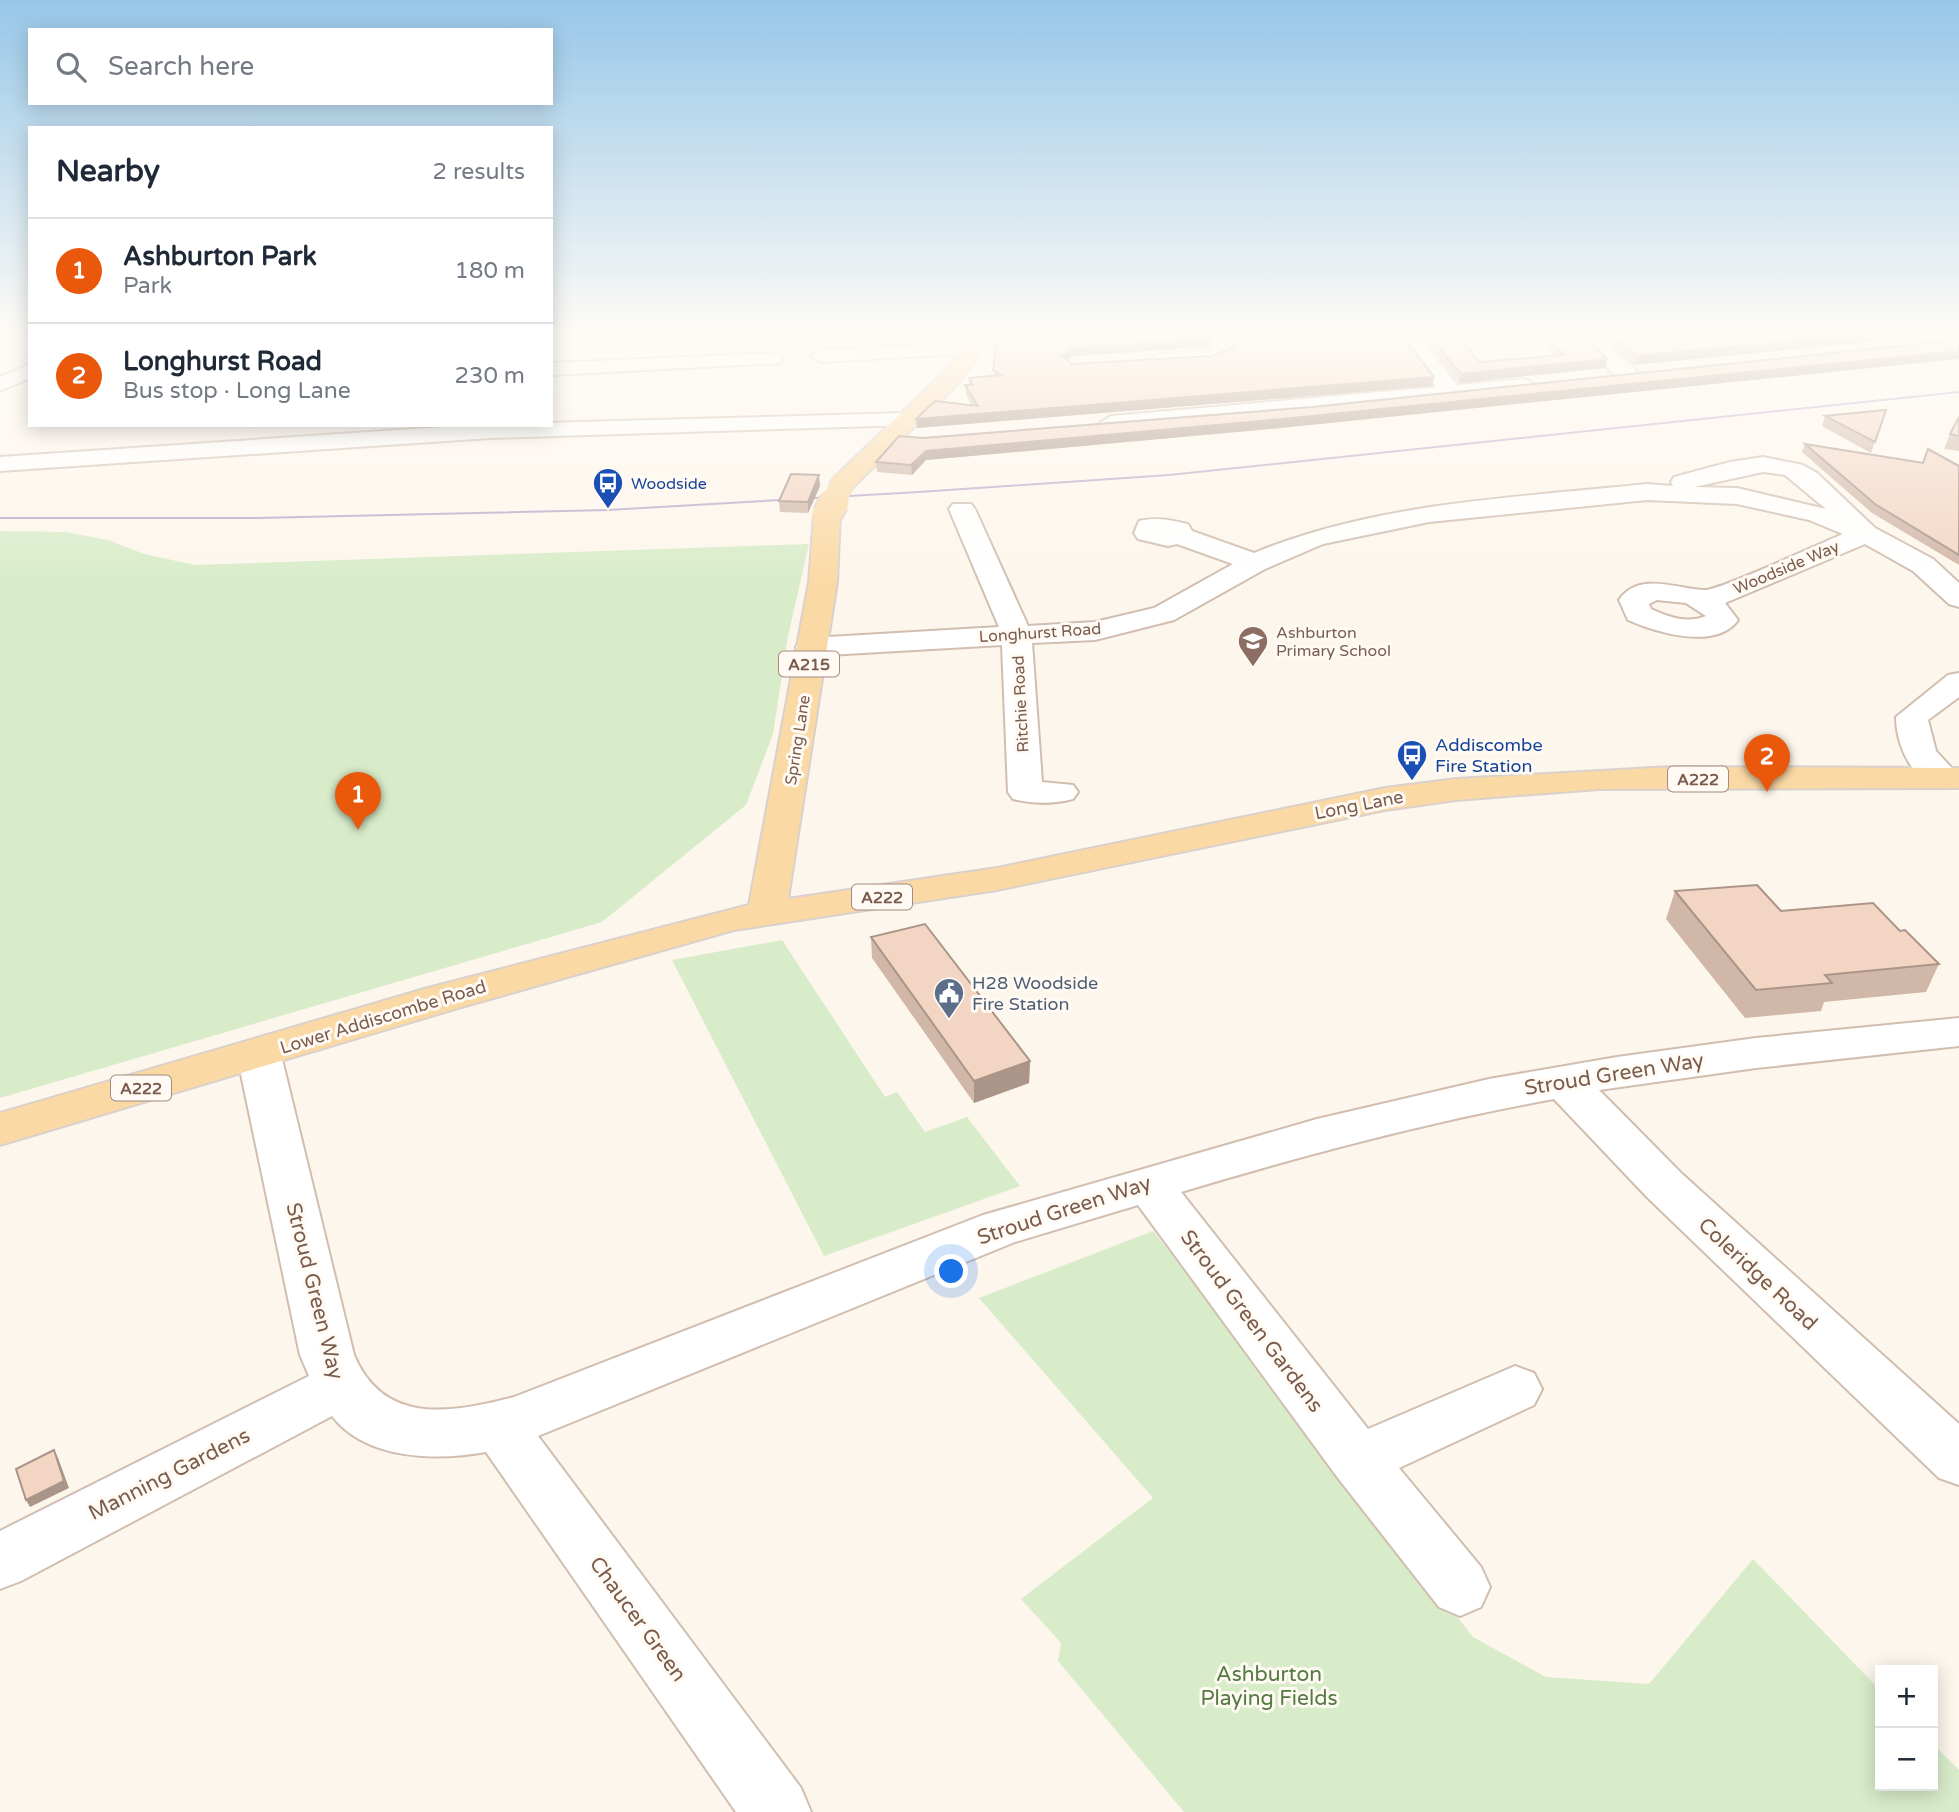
<!DOCTYPE html>
<html lang="en">
<head>
<meta charset="utf-8">
<style>
	:root { --surface:#fff; --page:#f2f2f3; --text:#1f2937; --muted:#747a83; --line:#e0e1e3; --accent:#ea580c }
	body { margin:0; font-family:"Varela Round",sans-serif; background:var(--page); color:var(--text) }
	.controls { position:absolute; right:21px; bottom:21px; display:grid; overflow:hidden; border-radius:0px; box-shadow:0 4px 18px #0003 }
	.controls button { width:63px; height:63px; display:grid; place-items:center; padding:0; border:0; border-bottom:2px solid var(--line); background:var(--surface); color:var(--text); font:35px sans-serif }
	.you { position:absolute; left:952px; top:1272px; width:24px; height:24px; margin:-18px; border:5px solid #fff; border-radius:50%; background:#1a73e8; box-shadow:0 0 0 10px #1a73e833 }
	.badge { display:grid; place-items:center; width:46px; height:46px; border-radius:50%; background:var(--accent); color:#fff; font-size:23px; font-weight:700 }
	.pin { position:absolute; translate:-50% -58px; filter:drop-shadow(0 2px 4px #0008) }
	.pin::after { content:''; position:absolute; top:37px; width:24px; height:21px; background:inherit; clip-path:polygon(0 0,100% 0,50% 100%) }
	.list { margin:0; padding:0; list-style:none }
	h2 { display:flex; justify-content:space-between; align-items:center; height:91px; margin:0; padding:0 28px; font-size:30px }
	h2 small { font-size:23px; font-weight:400; color:var(--muted) }
	.list li { display:grid; grid-template-columns:46px 1fr auto; gap:21px; align-items:center; box-sizing:border-box; height:105px; padding:0 28px; border-top:2px solid var(--line) }
	.list b { display:block; font-size:26px; white-space:nowrap }
	.list p { margin:0; font-size:23px; white-space:nowrap; color:var(--muted) }
	.list em { font-size:23px; font-style:normal; color:var(--muted) }
	.icon { flex:none; width:38px; height:38px; fill:none; stroke:currentColor; stroke-width:2; stroke-linecap:round; stroke-linejoin:round }
	.map { position:relative; flex:none; width:1959px; height:1812px; overflow:hidden }
	.search { position:absolute; background:var(--surface); box-shadow:0 4px 18px #0003; left:28px; top:28px; width:525px; height:77px; display:flex; align-items:center; gap:18px; box-sizing:border-box; padding:0 24px; border-radius:0px; color:var(--muted); font-size:26px }
	.panel { position:absolute; background:var(--surface); box-shadow:0 4px 18px #0003; left:28px; top:126px; width:525px; height:301px; border-radius:0px }
	.map>svg:first-child { display:block }
	.green { fill:#d8ecc9 }
	.lines { fill:none; stroke-linecap:round; stroke-linejoin:round }
	.minor-casing { stroke:#d1beb0; stroke-width:4 }
	.primary-casing { stroke:#dad1cd; stroke-width:4 }
	.minor { fill:#fff; fill-rule:evenodd }
	.primary { fill:#fbd9a5; fill-rule:evenodd }
	.tram { stroke:#b9a8c9; stroke-width:2 }
	.primary-bridge-far1-casing { stroke:#dad1cd; stroke-width:24; stroke-linecap:butt }
	.primary-bridge-casing { stroke:#dad1cd; stroke-width:32; stroke-linecap:butt }
	.primary-bridge-far1 { stroke:#fbd9a5; stroke-width:23 }
	.primary-bridge { stroke:#fbd9a5; stroke-width:29 }
	.wall { fill:#d1b7a8 }
	.shaded-wall { fill:#aa9588 }
	.building { fill:#f3d5c3; stroke:#aa9588; stroke-width:2 }
	.labels { text-anchor:middle; stroke-width:6; stroke-linejoin:round; paint-order:stroke }
	.far-transit-label { font-size:16px; fill:#164399; stroke:#fffaf3; text-anchor:start }
	.far-street-label { font-size:16px; fill:#7a5c4d; stroke:#fffaf3 }
	.far-education-label { font-size:16px; fill:#785e54; stroke:#fffaf3; text-anchor:start }
	.shield { fill:#fffaf3; stroke:#a28b7f; stroke-width:2 }
	.shield-label { font-size:16px; font-weight:bold; fill:#7a5c4d }
	.transit-label { font-size:18px; fill:#164399; stroke:#fffaf3; text-anchor:start }
	.street-label { font-size:18px; fill:#7a5c4d; stroke:#fffaf3 }
	.service-label { font-size:18px; fill:#4e5e75; stroke:#fffaf3; text-anchor:start }
	.near-street-label { font-size:21px; fill:#7a5c4d; stroke:#fffaf3 }
	.near-park-label { font-size:21px; fill:#537a41; stroke:#fffaf3 }
</style>
</head>
<body>
<div class="map">
<svg width="1959" height="1812" viewBox="0 0 1959 1812">
	<rect width="100%" height="100%" fill="#fdf6ec"/>
	<g class="green">
		<polygon points="0,531 66,532 108,540 144,554 195,565 809,544 788,636 773,734 746,805 602,922 0,1098"/>
		<polygon points="782,940 885,1097 897,1092 925,1132 967,1117 1020,1186 824,1256 672,960"/>
		<polygon points="1153,1231 1473,1637 1546,1677 1649,1684 1753,1559 1880,1690 1880,1786 1933,1786 1933,1744 1959,1770 1959,1812 1184,1812 1058,1661 1061,1643 1021,1599 1153,1498 979,1298"/>
	</g>
	<g class="lines">
		<g class="minor-casing">
			<g id="minor">
				<path d="M1205,332H1275L1265,338L1232,340L1235,345C1230,353 1226,358 1217,360L1158,367L1148,361L1158,355L1211,349L1214,345Z"/>
				<polygon points="1395,332 1415,332 1457,385 1525,379 1536,385 1525,391 1452,400 1111,430 1100,423 1111,416 1436,387"/>
				<polygon points="1572,332 1593,332 1636,370 1639,375 1636,380 1620,380"/>
				<polygon points="1750,332 1772,332 1806,358 1796,364 1789,362"/>
				<polygon points="1926,332 1950,332 1959,337 1959,347 1947,346"/>
				<polygon points="971,343 981,349 978,353 821,362 811,356 821,350"/>
				<polygon points="773,353 780,355 783,359 780,363 551,375 551,363"/>
				<polygon points="30,364 30,378 0,391 0,377"/>
				<polygon points="904,413 915,420 912,425 490,438 0,471 0,457 472,425"/>
				<path d="M1763,457L1803,465L1817,473L1875,528L1933,559L1959,583V607L1949,604L1913,571L1865,544L1725,603L1738,620C1716,651 1655,632 1628,620L1619,600C1639,571 1677,589 1704,590C1718,591 1821,543 1843,534L1809,520L1737,504L1647,500L1429,522L1323,544L1265,569L1174,620L1095,640L1032,643L1042,782L1073,785L1078,792L1073,799C1054,804 1032,804 1013,799L1008,792L1002,645L811,656L800,653L796,647L800,641L811,638L999,627L949,509L953,504H971L975,509L1028,626L1095,622L1154,608L1233,564L1177,544L1168,546L1138,539L1134,533L1139,521C1157,517 1170,520 1188,524L1192,531L1254,553C1378,502 1515,498 1647,484L1673,486L1671,482L1674,477L1730,462ZM1763,472L1785,475L1826,509L1737,488L1694,487ZM1657,600L1686,603L1706,616C1686,624 1669,617 1651,609L1649,604Z"/>
				<path d="M1959,673V697L1928,720L1936,751L1959,776L1955,785C1918,795 1896,749 1896,717L1948,675Z"/>
				<path d="M1959,1018V1046L1756,1068L1599,1090L1681,1173L1959,1424V1485L1939,1478L1647,1197L1554,1099C1427,1122 1304,1155 1181,1192L1368,1429L1515,1366L1534,1373L1542,1389L1534,1405L1399,1468L1481,1567L1490,1587L1481,1607L1460,1616L1439,1607L1338,1478L1138,1205L1015,1242L538,1436L801,1788L811,1812H736L486,1452C436,1461 366,1460 332,1416L21,1581L0,1589V1531L309,1376L300,1355L237,1055L244,1045L259,1040L274,1045L281,1055L354,1355C384,1426 452,1413 514,1397L983,1215L1317,1119L1489,1079L1617,1057L1756,1038Z"/>
			</g>
		</g>
		<g class="primary-casing">
			<g id="primary">
				<polygon points="967,332 987,332 975,361 958,384 852,488 834,488 831,483 834,478 942,374 955,359"/>
				<polygon points="827,507 836,510 840,515 837,582 788,899 997,868 1385,788 1456,779 1671,767 1959,768 1959,788 1599,789 1456,800 1385,810 997,890 734,930 458,1008 0,1145 0,1113 428,988 749,905 809,582 814,515 818,510"/>
			</g>
		</g>
		<use href="#minor" class="minor"/>
		<use href="#primary" class="primary"/>
		<polyline class="tram" points="0,518 258,518 608,510 919,492 1169,475 1959,392"/>
		<g class="primary-bridge-far1-casing">
			<polyline id="primary-bridge-far1" points="833,503 843,483"/>
		</g>
		<g class="primary-bridge-casing">
			<polyline id="primary-bridge" points="827,515 834,502"/>
		</g>
		<use href="#primary-bridge-far1" class="primary-bridge-far1"/>
		<use href="#primary-bridge" class="primary-bridge"/>
	</g>
	<g class="wall">
		<polygon points="1418,332 1455,332 1479,362 1555,356 1534,332 1579,332 1607,359 1605,368 1459,383"/>
		<polygon points="1596,332 1959,332 1959,335 1959,333 1634,365"/>
		<polygon points="997,336 1211,344 1206,347 1073,356 1067,360 1072,364 1434,377 1432,386 917,428 916,419 972,406 966,394 965,385 969,385 969,378 993,376"/>
		<polygon points="1312,407 1281,428 926,460 912,475 877,472 876,462 923,438"/>
		<polygon points="1886,410 1871,453 1822,426 1825,416"/>
		<polygon points="1959,417 1959,451 1944,449 1950,434"/>
		<polygon points="1805,444 1923,463 1959,466 1959,565 1872,513 1802,452"/>
		<polygon points="820,486 808,513 780,512 779,501"/>
		<polygon points="1675,891 1781,911 1900,931 1939,964 1926,992 1824,1002 1821,1011 1745,1018 1666,919"/>
		<polygon points="871,937 1030,1061 1029,1083 974,1103 872,958"/>
	</g>
	<g class="shaded-wall">
		<polygon points="1893,332 1959,332 1959,333 1634,365 1636,356"/>
		<polygon points="1212,336 1211,344 1206,347 1073,356 1061,364 1061,355 1073,348"/>
		<polygon points="1959,351 1959,359 1281,428 926,460 912,475 911,465 926,451"/>
		<polygon points="1607,359 1605,368 1459,383 1461,374"/>
		<polygon points="1434,377 1432,386 917,428 916,419"/>
		<polygon points="819,475 820,486 808,513 808,502"/>
		<polygon points="1030,1061 1029,1083 974,1103 974,1081"/>
		<polygon points="54,1450 58,1458 69,1488 30,1507 26,1500"/>
	</g>
	<g class="building">
		<polygon points="1000,332 1209,332 1212,336 1207,339 1073,348 1061,355 1072,364 1212,356 1232,348 1237,334 1267,332 1399,332 1434,377 916,419 935,401 978,406 965,385 973,385 969,378 1001,375 993,370 997,336 1000,336"/>
		<polygon points="1426,332 1455,332 1479,362 1564,355 1543,332 1578,332 1607,359 1461,374"/>
		<polygon points="1608,332 1893,332 1636,356"/>
		<polygon points="1959,340 1959,351 1282,419 926,451 911,465 876,462 899,436 923,438 1312,407"/>
		<polygon points="1886,410 1875,442 1825,416"/>
		<polygon points="1959,417 1959,436 1950,434"/>
		<polygon points="1805,444 1923,463 1928,449 1959,466 1959,555 1875,504"/>
		<polygon points="791,474 819,475 808,502 779,501"/>
		<polygon points="1757,885 1781,911 1873,903 1900,931 1905,930 1939,964 1825,975 1832,983 1756,990 1675,891"/>
		<polygon points="925,924 1030,1061 974,1081 871,937"/>
		<polygon points="54,1450 64,1481 26,1500 16,1469"/>
	</g>
	<linearGradient id="sky" x2="0" y2="1"><stop stop-color="#97c7e8"/><stop offset="0.57" stop-color="#fefbf6"/><stop offset="1" stop-color="#fefbf6" stop-opacity="0"/></linearGradient>
	<rect width="1959" height="585" fill="url(#sky)"/>
	<defs>
		<g id="bus-pin" transform="scale(1.575)"><path d="M0 17L-7.5 6A9.5 9.5 0 1 1 7.5 6Z" fill="#1a4fb4" stroke="#fffaf3"/><path d="M-5-6H5V4H4V6H2V4H-2V6H-4V4H-5ZM-3.5-4V0h7V-4ZM-3.5 1.2v1.5H-2V1.2ZM2 1.2v1.5H3.5V1.2Z" fill="#fff"/></g>
		<g id="school-pin" transform="scale(1.575)"><path d="M0 17L-7.5 6A9.5 9.5 0 1 1 7.5 6Z" fill="#8d6e63" stroke="#fffaf3"/><path d="M0-5L7-2L0 1L-7-2ZM-4 1L0 2.5L4 1V4Q0 6-4 4Z" fill="#fff"/></g>
		<g id="civic-pin" transform="scale(1.575)"><path d="M0 17L-7.5 6A9.5 9.5 0 1 1 7.5 6Z" fill="#5c6f8a" stroke="#fffaf3"/><path d="M-.6-6.5H3V-4.5H.6V-3L4-1V1h2V6H-6V1h2V-1L-.6-3ZM-1.2 2.5V6h2.4V2.5Z" fill="#fff"/></g>
	</defs>
	<g fill-rule="evenodd">
		<use href="#bus-pin" x="608" y="483"/>
		<use href="#school-pin" x="1253" y="641"/>
		<use href="#bus-pin" x="1412" y="755"/>
		<use href="#civic-pin" x="949" y="993"/>
	</g>
	<g class="labels">
		<g class="far-transit-label">
			<text x="631" y="489">Woodside</text>
		</g>
		<g class="far-street-label">
			<text transform="translate(1786 567) rotate(-23)" y="6">Woodside Way</text>
			<text transform="translate(1040 632) rotate(-4)" y="6">Longhurst Road</text>
			<text transform="translate(1020 704) rotate(-93)" y="6">Ritchie Road</text>
			<text transform="translate(797 740) rotate(-81)" y="6">Spring Lane</text>
		</g>
		<g class="far-education-label">
			<text x="1276" y="638">Ashburton<tspan x="1276" dy="18">Primary School</tspan></text>
		</g>
		<g class="shield">
			<rect x="779" y="651.5" width="60" height="25" rx="5"/>
			<rect x="1668" y="766.5" width="60" height="25" rx="5"/>
			<rect x="852" y="884.5" width="60" height="25" rx="5"/>
			<rect x="111" y="1075.5" width="60" height="25" rx="5"/>
		</g>
		<g class="shield-label">
			<text x="809" y="670">A215</text>
			<text x="1698" y="785">A222</text>
			<text x="882" y="903">A222</text>
			<text x="141" y="1094">A222</text>
		</g>
		<g class="transit-label">
			<text x="1435" y="751">Addiscombe<tspan x="1435" dy="21">Fire Station</tspan></text>
		</g>
		<g class="street-label">
			<text transform="translate(1359 805) rotate(-11)" y="6">Long Lane</text>
			<text transform="translate(383 1017) rotate(-17)" y="6">Lower Addiscombe Road</text>
		</g>
		<g class="service-label">
			<text x="972" y="989">H28 Woodside<tspan x="972" dy="21">Fire Station</tspan></text>
		</g>
		<g class="near-street-label">
			<text transform="translate(1614 1074) rotate(-9)" y="7">Stroud Green Way</text>
			<text transform="translate(1064 1210) rotate(-18)" y="7">Stroud Green Way</text>
			<text transform="translate(1758 1274) rotate(43)" y="7">Coleridge Road</text>
			<text transform="translate(315 1291) rotate(76)" y="7">Stroud Green Way</text>
			<text transform="translate(1252 1321) rotate(53)" y="7">Stroud Green Gardens</text>
			<text transform="translate(169 1474) rotate(-27)" y="7">Manning Gardens</text>
			<text transform="translate(638 1619) rotate(54)" y="7">Chaucer Green</text>
		</g>
		<g class="near-park-label">
			<text x="1269" y="1681">Ashburton<tspan x="1269" dy="24">Playing Fields</tspan></text>
		</g>
	</g>
</svg>
<div class="controls">
<button>+</button>
<button>−</button>
</div>
<div class="you"></div>
<div class="pin badge" style="left:358px;top:830px">1</div>
<div class="pin badge" style="left:1767px;top:792px">2</div>
<div class="search"><svg class="icon" aria-label="search" viewBox="0 0 24 24"><circle cx="10" cy="10" r="6"/><path d="M15 15l6 6"/></svg>Search here</div>
<section class="panel">
<h2>Nearby<small>2 results</small></h2>
<ul class="list">
<li><span class="badge">1</span><div><b>Ashburton Park</b><p>Park</p></div><em>180 m</em></li>
<li><span class="badge">2</span><div><b>Longhurst Road</b><p>Bus stop · Long Lane</p></div><em>230 m</em></li>
</ul>
</section>
</div>
</body>
</html>
